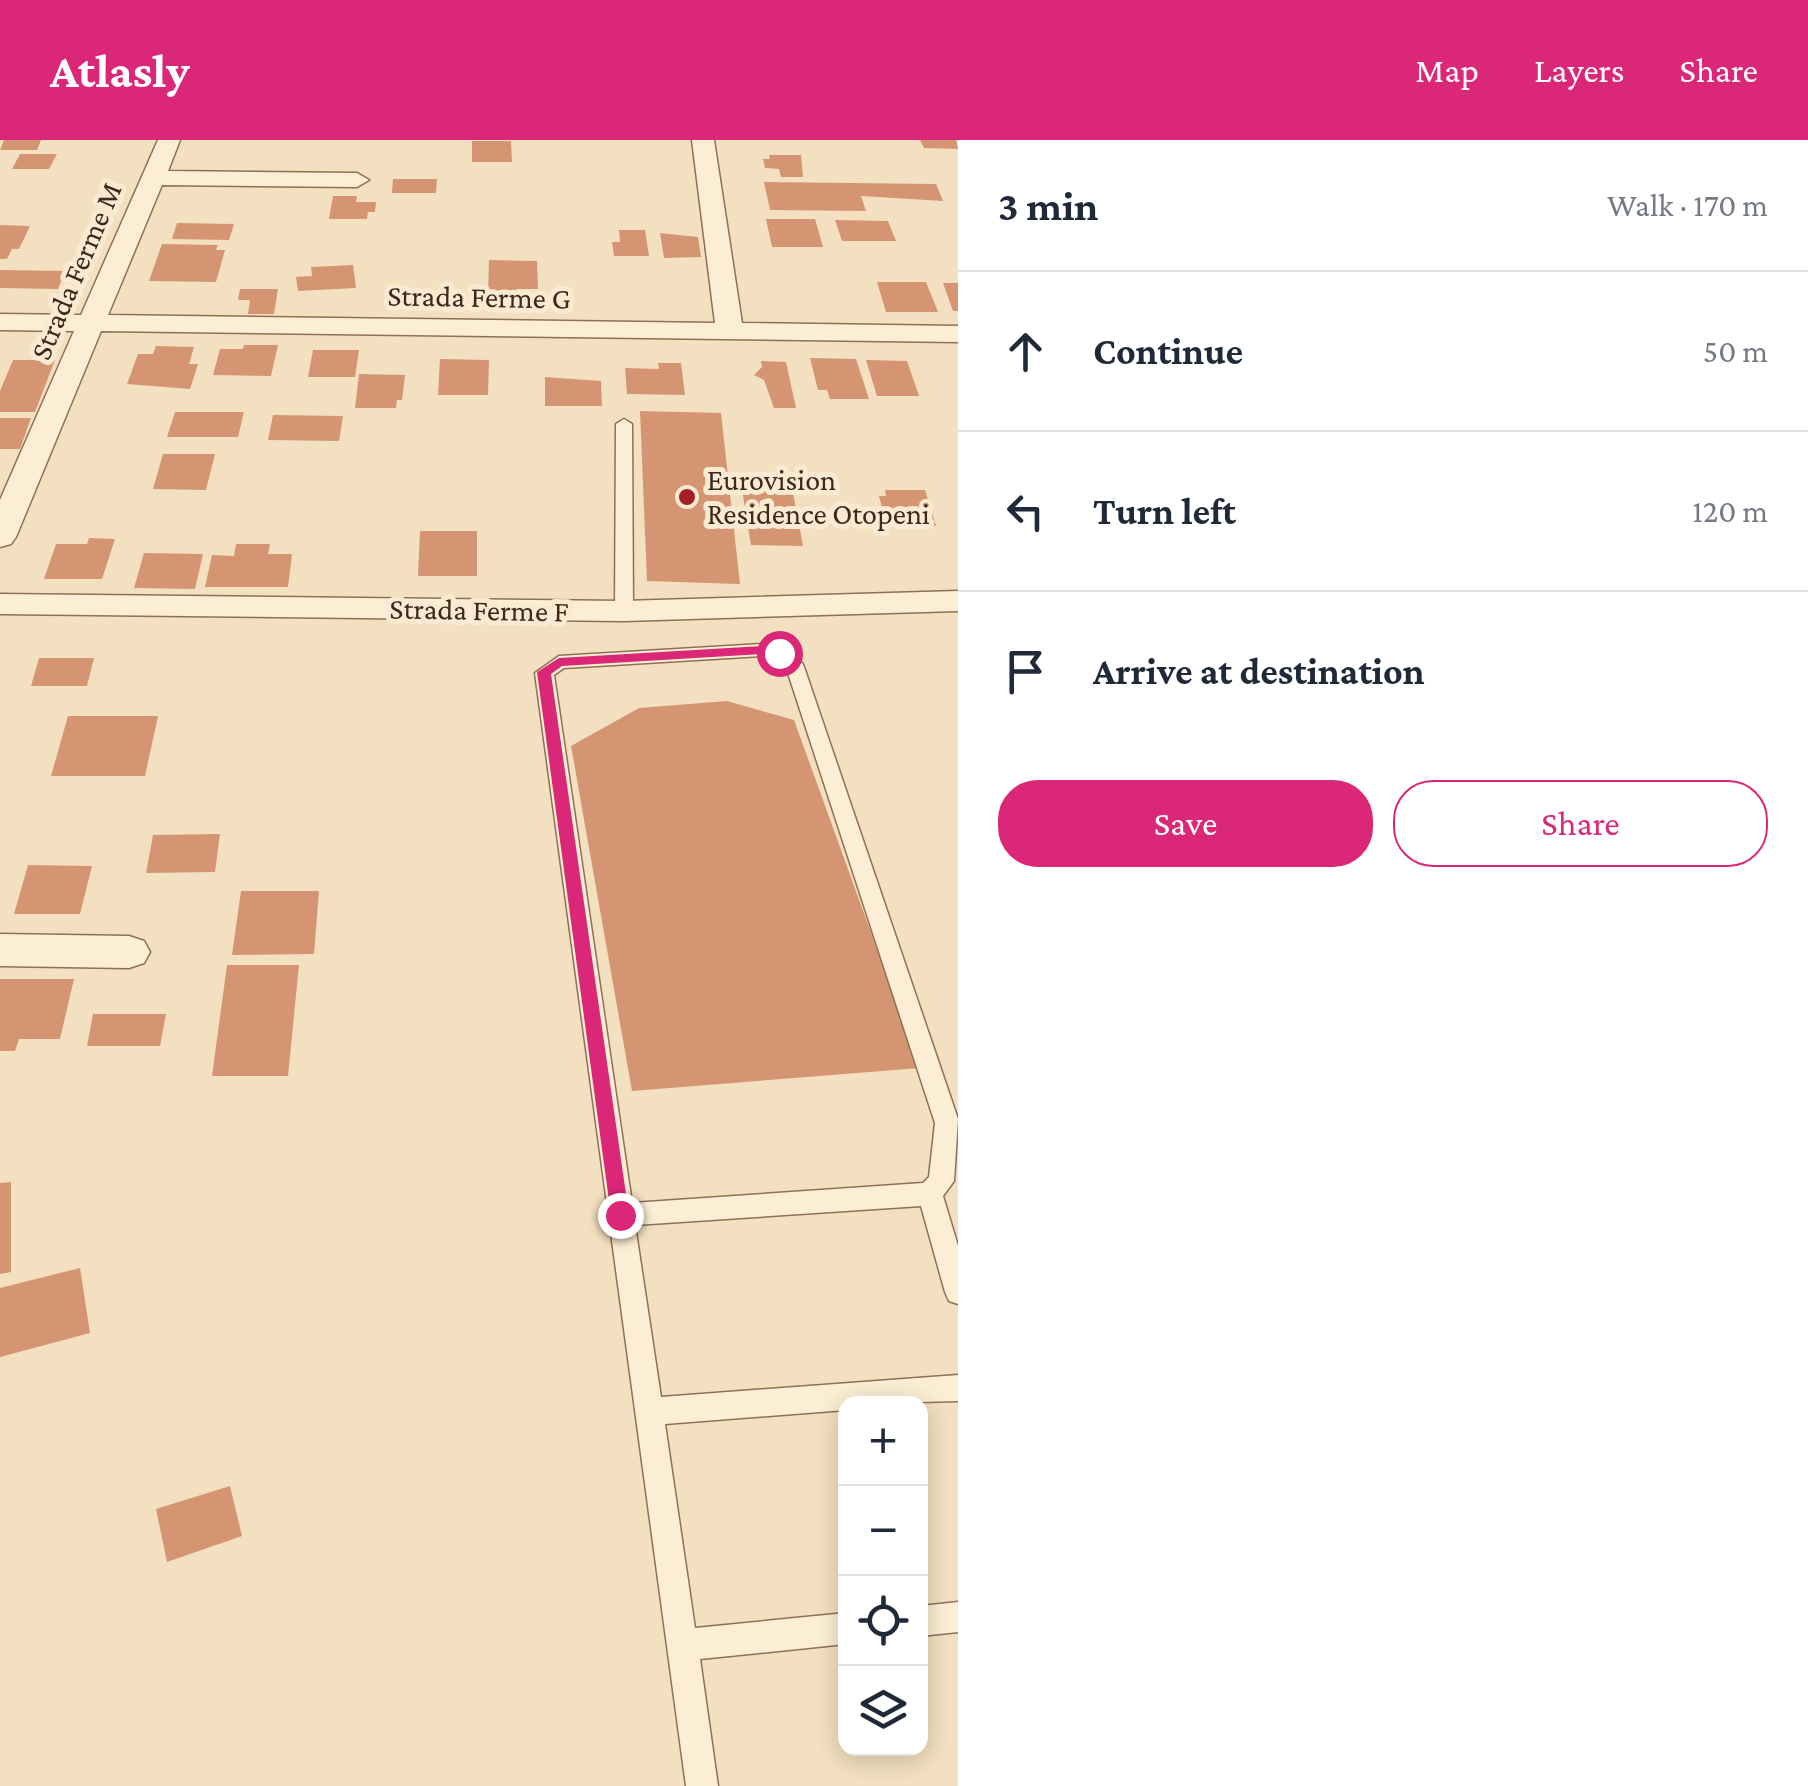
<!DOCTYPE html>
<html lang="en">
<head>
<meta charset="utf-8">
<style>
	:root { --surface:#fff; --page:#f2f2f3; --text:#1f2937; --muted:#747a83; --line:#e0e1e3; --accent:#db2777 }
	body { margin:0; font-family:"Crimson Pro",serif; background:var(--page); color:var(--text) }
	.controls { position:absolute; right:30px; bottom:30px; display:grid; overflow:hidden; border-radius:20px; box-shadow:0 5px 25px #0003 }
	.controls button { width:90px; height:90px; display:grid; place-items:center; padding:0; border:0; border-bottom:2px solid var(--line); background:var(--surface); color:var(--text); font:50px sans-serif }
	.stop { position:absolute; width:30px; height:30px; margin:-22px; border:8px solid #db2777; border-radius:50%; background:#fff }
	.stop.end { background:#db2777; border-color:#fff; box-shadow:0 2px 10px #0008 }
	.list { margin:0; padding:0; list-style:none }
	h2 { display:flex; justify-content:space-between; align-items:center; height:130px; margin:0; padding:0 40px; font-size:42px }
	h2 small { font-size:32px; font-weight:400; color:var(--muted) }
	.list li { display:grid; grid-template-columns:65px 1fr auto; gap:30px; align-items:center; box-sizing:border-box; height:160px; padding:0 40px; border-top:2px solid var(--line) }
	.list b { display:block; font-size:38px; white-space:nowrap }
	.list em { font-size:32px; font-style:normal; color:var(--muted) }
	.actions { display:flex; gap:20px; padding:30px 40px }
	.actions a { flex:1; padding:22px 0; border:2px solid var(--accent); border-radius:40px; text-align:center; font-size:35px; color:var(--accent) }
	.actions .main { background:var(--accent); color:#fff }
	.icon { flex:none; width:55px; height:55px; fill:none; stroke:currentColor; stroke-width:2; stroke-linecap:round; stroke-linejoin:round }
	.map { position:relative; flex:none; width:958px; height:1646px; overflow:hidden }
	header { display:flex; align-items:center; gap:60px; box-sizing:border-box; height:140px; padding:0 50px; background:var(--accent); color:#fff }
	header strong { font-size:48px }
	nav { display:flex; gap:55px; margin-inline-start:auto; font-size:35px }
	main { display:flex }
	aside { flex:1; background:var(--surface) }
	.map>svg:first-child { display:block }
	.building { fill:#d59572 }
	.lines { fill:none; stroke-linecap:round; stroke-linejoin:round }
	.lane-casing { stroke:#8e7056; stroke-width:3 }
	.street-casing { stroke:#8e7056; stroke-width:3 }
	.lane { fill:#fceed4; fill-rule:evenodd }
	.street { fill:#fceed4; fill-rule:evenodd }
	.route { fill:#db2777 }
	.poi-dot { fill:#a41f28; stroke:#f9ebd1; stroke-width:4 }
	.labels { text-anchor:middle; stroke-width:10; stroke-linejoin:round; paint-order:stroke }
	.far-street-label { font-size:30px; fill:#3c291c; stroke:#f9ebd1 }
	.far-poi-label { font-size:30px; fill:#3c291c; stroke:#f9ebd1; text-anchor:start }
</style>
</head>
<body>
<header>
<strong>Atlasly</strong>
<nav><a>Map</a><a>Layers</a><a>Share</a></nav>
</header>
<main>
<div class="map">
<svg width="958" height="1646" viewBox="0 0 958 1646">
	<rect width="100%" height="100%" fill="#f3e0c0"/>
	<g class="building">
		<polygon points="4,0 41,0 37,10 0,10"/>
		<polygon points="920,0 956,0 958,9 924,8"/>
		<polygon points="472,1 511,1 512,22 472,22"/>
		<polygon points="20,14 57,14 49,29 12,29"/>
		<polygon points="769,15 801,15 803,37 781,37 779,29 765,28 763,19 770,19"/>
		<polygon points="393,39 437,39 436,53 392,53"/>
		<polygon points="764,42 936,44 943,61 861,56 866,71 770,70"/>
		<polygon points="333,56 357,56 356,62 376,62 375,72 368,72 367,79 329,79"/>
		<polygon points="766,79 815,79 823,107 772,107"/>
		<polygon points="835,80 888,81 896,101 842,101"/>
		<polygon points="177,83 234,84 229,100 172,99"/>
		<polygon points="0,85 30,86 19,109 12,109 7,119 0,119"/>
		<polygon points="619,90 645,90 649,116 614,116 612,102 620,102"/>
		<polygon points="660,93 698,97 701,117 664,118"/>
		<polygon points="162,104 218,105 216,110 225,110 216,142 149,141"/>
		<polygon points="489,120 537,121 538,149 517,149 517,154 488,154"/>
		<polygon points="353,125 356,148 298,151 296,137 312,136 311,127"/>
		<polygon points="0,130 65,131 58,149 0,148"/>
		<polygon points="877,142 926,142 938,172 886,172"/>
		<polygon points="943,143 958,143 958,171 953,171"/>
		<polygon points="240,149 278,149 274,174 248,174 250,160 238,160"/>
		<polygon points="244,205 278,205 271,236 213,235 220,209 243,209"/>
		<polygon points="156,206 194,207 189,224 198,224 190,249 127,244 138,214 153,214"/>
		<polygon points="313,210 359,210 355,237 308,237"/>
		<polygon points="810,218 856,219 869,259 830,259 827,250 818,250"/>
		<polygon points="440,219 489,220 488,255 438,255"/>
		<polygon points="13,220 55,220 35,272 0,272 0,251"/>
		<polygon points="866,220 907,221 919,256 877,256"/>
		<polygon points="761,221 786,222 796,268 774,268 764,240 754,235 762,227"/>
		<polygon points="658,223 681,223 685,255 627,254 625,228 659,229"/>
		<polygon points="359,234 405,235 402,260 397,260 396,268 355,268"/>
		<polygon points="545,237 601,241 602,266 545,266"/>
		<polygon points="640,271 721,273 740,444 647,441"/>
		<polygon points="175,272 244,272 238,297 167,297"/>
		<polygon points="273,275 343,276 339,301 268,300"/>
		<polygon points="0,278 31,278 20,309 0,309"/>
		<polygon points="163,314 215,314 206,350 153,349"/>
		<polygon points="740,337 790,337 803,406 751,405"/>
		<polygon points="885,350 925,350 936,386 886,382 879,356 886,356"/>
		<polygon points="420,391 477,391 477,436 418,436"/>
		<polygon points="89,398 115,399 102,439 44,439 56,404 87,404"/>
		<polygon points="236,404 270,404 268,414 292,414 288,447 205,447 212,415 234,416"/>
		<polygon points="144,413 203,414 195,449 134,448"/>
		<polygon points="39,518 94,518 87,546 31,546"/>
		<polygon points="727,561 794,580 920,928 632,951 571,606 639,568"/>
		<polygon points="68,576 158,576 145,636 51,636"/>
		<polygon points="220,694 215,732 146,733 153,695"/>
		<polygon points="28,725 92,726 80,774 14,774"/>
		<polygon points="241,751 319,751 314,814 232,815"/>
		<polygon points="227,825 299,825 288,936 212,936"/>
		<polygon points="0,839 74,839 60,899 19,899 15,911 0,911"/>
		<polygon points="93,874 166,874 160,906 87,906"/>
		<polygon points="11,1042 11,1132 0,1134 0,1043"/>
		<polygon points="80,1128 90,1193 0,1217 0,1148"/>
		<polygon points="230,1346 242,1396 167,1422 156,1369"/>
	</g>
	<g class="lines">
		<g class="lane-casing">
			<g id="lane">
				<polygon points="624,279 632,284 633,471 624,477 615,471 616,284"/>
				<path d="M762,504L786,509L803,524L958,979L954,1041L943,1056L958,1106V1164L949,1161L945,1152L921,1066L635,1085L661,1257L958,1235V1261L846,1264V1270L665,1284L695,1488L846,1473V1504L700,1519L718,1646H686L535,533L559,516ZM762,516L773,518L786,527L935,983L929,1037L923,1043L632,1063L554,535L564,528Z"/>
				<polygon points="958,1462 958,1492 921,1496 921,1466"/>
			</g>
		</g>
		<g class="street-casing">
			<g id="street">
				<polygon points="158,0 180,0 168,31 357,33 369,40 357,47 162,45 108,175 715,183 692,0 714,0 742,183 958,186 958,202 101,191 16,397 11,404 0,407 0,360 74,191 0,190 0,174 81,175"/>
				<polygon points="958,451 958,471 624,481 0,474 0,454 624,461"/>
				<polygon points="0,794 129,796 144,801 150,812 144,823 129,828 0,826"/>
			</g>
		</g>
		<use href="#lane" class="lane"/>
		<use href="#street" class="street"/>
	</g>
	<polygon class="route" points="762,506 786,513 779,517 762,514 562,526 551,534 629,1075 620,1083 611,1075 537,532 559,518"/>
	<circle class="poi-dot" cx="687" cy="357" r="10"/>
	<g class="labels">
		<g class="far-street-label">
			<text transform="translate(76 131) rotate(-67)" y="10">Strada Ferme M</text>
			<text transform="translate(479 157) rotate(1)" y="10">Strada Ferme G</text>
			<text transform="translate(479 470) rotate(1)" y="10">Strada Ferme F</text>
		</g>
		<g class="far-poi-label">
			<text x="707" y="350">Eurovision<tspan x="707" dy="34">Residence Otopeni</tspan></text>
		</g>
	</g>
</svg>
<div class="controls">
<button>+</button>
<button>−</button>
<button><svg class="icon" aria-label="locate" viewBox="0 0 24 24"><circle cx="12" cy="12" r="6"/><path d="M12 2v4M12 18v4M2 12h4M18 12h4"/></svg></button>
<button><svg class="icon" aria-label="layers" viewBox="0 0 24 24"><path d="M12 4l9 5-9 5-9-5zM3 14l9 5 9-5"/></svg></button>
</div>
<div class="stop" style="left:779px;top:513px"></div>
<div class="stop end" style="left:620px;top:1075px"></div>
</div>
<aside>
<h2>3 min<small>Walk · 170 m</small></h2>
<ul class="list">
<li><svg class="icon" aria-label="ahead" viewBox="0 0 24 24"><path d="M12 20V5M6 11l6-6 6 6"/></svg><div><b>Continue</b></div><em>50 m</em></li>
<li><svg class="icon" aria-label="left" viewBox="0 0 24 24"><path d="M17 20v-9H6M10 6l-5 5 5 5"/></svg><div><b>Turn left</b></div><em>120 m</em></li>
<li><svg class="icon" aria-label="arrive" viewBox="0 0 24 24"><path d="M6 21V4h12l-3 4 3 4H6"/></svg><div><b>Arrive at destination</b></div></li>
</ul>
<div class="actions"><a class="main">Save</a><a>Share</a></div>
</aside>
</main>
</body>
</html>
